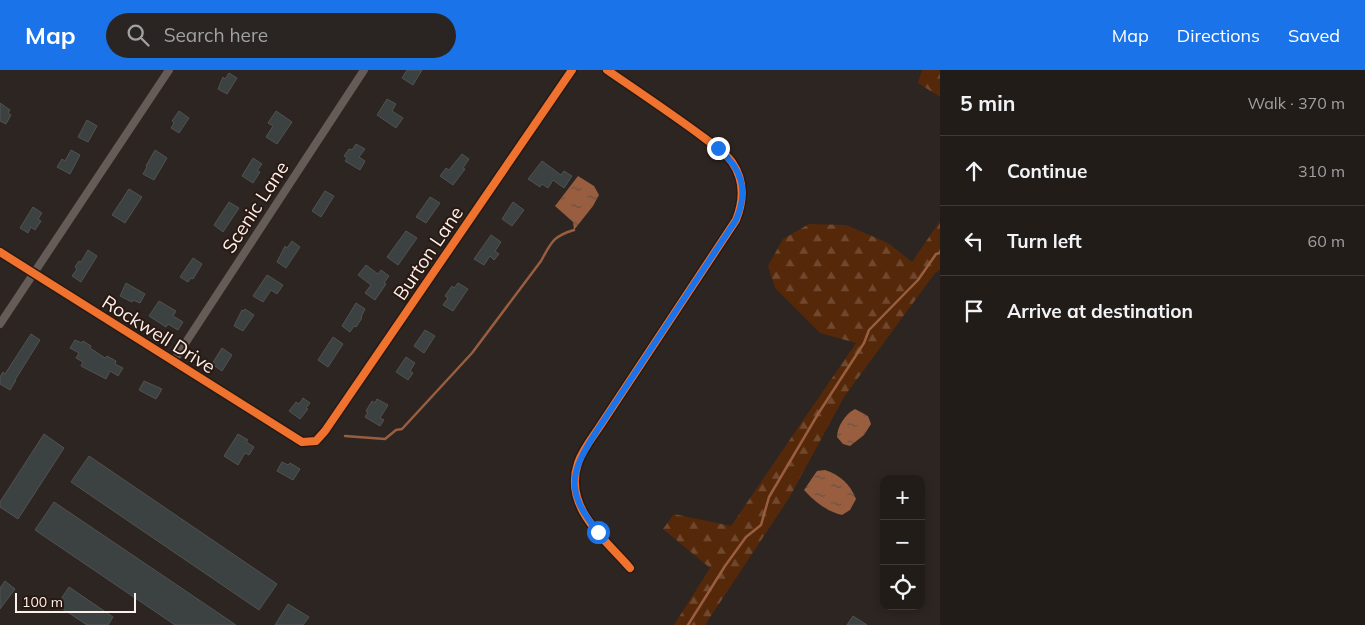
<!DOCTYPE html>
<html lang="en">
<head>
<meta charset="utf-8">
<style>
	:root { --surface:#221c19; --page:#2a2522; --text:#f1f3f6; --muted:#a2a1a2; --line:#3f3a38; --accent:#1a73e8 }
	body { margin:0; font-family:Mulish,sans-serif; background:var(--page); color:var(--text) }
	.controls { position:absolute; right:15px; bottom:15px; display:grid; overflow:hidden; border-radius:10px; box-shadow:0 2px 8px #0003 }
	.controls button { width:45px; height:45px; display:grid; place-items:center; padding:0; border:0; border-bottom:1px solid var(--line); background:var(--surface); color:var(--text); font:25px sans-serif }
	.scale { position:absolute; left:15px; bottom:12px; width:121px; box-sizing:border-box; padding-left:5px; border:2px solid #fcf0eb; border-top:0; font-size:14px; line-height:18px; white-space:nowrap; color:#fcf0eb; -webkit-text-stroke:4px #291912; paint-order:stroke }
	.stop { position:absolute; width:15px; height:15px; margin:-11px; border:4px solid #1a73e8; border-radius:50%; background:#fff }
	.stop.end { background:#1a73e8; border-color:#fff; box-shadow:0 1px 5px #0008 }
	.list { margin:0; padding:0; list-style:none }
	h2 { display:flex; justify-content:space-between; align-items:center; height:65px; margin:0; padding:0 20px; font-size:21px }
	h2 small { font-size:16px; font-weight:400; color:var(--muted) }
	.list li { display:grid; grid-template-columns:32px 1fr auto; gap:15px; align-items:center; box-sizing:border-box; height:70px; padding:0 20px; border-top:1px solid var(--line) }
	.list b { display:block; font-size:19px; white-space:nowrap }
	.list em { font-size:16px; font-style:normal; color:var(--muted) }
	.icon { flex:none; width:28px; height:28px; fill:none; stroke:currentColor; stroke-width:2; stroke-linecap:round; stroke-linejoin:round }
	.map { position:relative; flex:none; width:940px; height:555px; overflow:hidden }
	header { display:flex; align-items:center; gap:30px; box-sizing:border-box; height:70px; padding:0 25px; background:var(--accent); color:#fff }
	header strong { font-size:24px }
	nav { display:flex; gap:28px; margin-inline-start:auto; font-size:18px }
	.search { width:350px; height:45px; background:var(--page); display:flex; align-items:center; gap:12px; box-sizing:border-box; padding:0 18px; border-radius:28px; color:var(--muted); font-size:19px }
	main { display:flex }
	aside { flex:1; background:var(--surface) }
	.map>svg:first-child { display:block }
	.forest { fill:url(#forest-firs) }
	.water { fill:url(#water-ripples) }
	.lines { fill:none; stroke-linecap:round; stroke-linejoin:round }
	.stream { stroke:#985e3f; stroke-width:2.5 }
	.building { fill:#3c4241; stroke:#515251 }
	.street { stroke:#655c57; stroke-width:8 }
	.cycleway-casing { stroke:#291912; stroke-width:11 }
	.cycleway { stroke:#ef722f; stroke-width:8 }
	.route { stroke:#1a73e8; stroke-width:6 }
	.labels { text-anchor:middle; stroke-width:4; stroke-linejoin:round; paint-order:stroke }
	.street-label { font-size:19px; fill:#fcf0eb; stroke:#291912 }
</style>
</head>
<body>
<header>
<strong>Map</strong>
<div class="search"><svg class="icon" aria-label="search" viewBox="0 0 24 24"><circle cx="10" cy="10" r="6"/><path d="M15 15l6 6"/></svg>Search here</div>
<nav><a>Map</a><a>Directions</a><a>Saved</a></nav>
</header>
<main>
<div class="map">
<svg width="940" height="555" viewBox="0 0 940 555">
	<defs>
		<pattern id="forest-firs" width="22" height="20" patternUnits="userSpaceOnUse" patternTransform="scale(1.25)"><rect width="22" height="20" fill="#56280a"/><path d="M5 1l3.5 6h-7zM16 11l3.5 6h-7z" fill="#6f482e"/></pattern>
		<pattern id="water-ripples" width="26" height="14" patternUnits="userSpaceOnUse" patternTransform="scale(1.25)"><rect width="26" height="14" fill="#985e3f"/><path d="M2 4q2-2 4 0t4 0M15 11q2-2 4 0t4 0" fill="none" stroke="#6e5243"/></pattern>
	</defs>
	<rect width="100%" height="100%" fill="#2d2521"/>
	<g class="forest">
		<polygon points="922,0 940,0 940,27 918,13"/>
		<polygon points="940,151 940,200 935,203 844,327 789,428 705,555 674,555 710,498 663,459 674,444 731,456 856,273 820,263 775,218 768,196 783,169 809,154 846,155 888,173 912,192"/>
	</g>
	<g class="water">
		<polygon points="578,106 594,116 599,125 593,136 574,160 573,152 555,136"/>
		<path d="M855,339L868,346L871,354L864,365L850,376L843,374L837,367C837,357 845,344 855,339Z"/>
		<path d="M825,400C840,405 850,414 856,429L850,440L842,445C826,441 815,432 804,420L817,401Z"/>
	</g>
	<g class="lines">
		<g class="stream">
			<path d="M345,366L385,369L396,360L402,359L472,283L541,191C551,173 553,166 574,160"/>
			<polyline points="688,555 725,496 746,467 761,455 769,427 818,344 864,273 869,260 918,210 936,184 940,183"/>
		</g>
	</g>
	<g class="building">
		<polygon points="407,0 422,0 413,15 402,8"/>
		<polygon points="229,3 237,8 227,24 218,19 223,7 225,9"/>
		<polygon points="387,29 396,34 392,41 403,48 396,58 377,45"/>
		<polygon points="0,33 10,40 8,43 11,45 6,54 0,51"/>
		<polygon points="179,41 189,48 179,63 171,58 174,53 172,51"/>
		<polygon points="276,41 292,52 277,74 266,67 273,56 268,53"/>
		<polygon points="87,50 97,56 88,72 78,67"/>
		<polygon points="356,74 365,79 359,87 365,91 360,100 345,91 347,88 344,86 349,79 352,80"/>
		<polygon points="71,80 80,85 70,104 57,97 62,89 65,91"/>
		<polygon points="155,80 167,88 154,110 143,104 147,97 146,96"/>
		<polygon points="462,84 469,89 463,98 465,99 453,115 440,106 446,98 449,100"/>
		<polygon points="253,88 262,94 257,101 260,102 253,113 242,106"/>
		<polygon points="542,91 561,105 564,101 572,106 564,118 553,110 548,118 542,114 540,117 528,109"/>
		<polygon points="129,119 142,127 125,153 112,145"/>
		<polygon points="325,121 334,126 321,147 312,141"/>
		<polygon points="430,127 440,133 426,153 416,147"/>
		<polygon points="229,132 239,138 223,162 214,155"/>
		<polygon points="513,132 524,140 512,156 502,149"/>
		<polygon points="33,137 42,143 38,149 41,151 35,160 31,157 28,163 20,158"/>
		<polygon points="406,161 417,168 398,195 387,187"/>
		<polygon points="491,165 501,172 495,181 499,184 494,190 490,186 484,195 474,189"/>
		<polygon points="292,171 300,177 286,198 277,192 285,176 287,178"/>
		<polygon points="88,180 97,186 81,212 72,206 77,199 75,197 79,191 81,192"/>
		<polygon points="193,188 202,194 193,209 191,208 188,212 180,207"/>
		<polygon points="366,195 378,204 381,200 389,206 384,213 386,214 375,230 365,223 371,215 358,205"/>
		<polygon points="267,205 283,215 277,224 271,220 263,232 253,226"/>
		<polygon points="126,213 145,224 140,233 133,230 132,232 120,226"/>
		<polygon points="458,213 468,219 453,241 443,235 448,228 445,226 452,216 454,218"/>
		<polygon points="159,231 176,241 173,246 183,252 178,260 168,254 166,257 149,246"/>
		<polygon points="356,233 365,239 361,247 362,248 356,257 354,256 350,262 342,256"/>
		<polygon points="245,239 254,245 243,261 234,256 242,240 244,241"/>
		<polygon points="425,260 435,266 424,283 414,276"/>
		<polygon points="31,264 40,270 15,310 16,310 10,320 0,314 0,307 3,302 5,304"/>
		<polygon points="333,267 343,274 328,297 318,290"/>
		<polygon points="75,270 82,273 83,271 91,276 90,278 105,288 107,286 116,291 115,294 123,298 118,306 110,301 106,309 81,296 83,292 76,288 79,283 70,278"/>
		<polygon points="222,278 232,285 222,301 212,294"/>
		<polygon points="406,287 415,293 410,301 413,303 408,310 396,302"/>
		<polygon points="144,311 162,319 156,329 139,320"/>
		<polygon points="303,328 310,333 306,338 308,339 300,349 289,341 296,332 299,334"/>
		<polygon points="377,329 388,335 380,348 384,350 380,356 365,347 368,342 366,341 372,331 375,333"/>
		<polygon points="44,364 64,378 18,449 0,437 0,432"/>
		<polygon points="238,364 248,370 246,372 254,377 249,385 245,383 238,395 224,386"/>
		<polygon points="89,386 277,514 259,540 71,412"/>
		<polygon points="282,392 288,395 290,393 300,399 293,410 277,401"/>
		<polygon points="54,432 236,555 175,555 35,460"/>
		<polygon points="5,511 15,519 0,539 0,518"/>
		<polygon points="69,517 113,547 108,555 87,555 57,535"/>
		<polygon points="288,534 309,547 303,555 275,555"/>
		<polygon points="853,546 867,555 847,555"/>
	</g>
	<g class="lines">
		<g class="street">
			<path d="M607,0C639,22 672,44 703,67C712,74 725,82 732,92C745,111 744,130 736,150L598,359C591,369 582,381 578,393C563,437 604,468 630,498"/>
			<polyline points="0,182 302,372 316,371 325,361 572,0"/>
			<polyline points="0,254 169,0"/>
			<polyline points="173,292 364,0"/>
		</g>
		<g class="cycleway-casing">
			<g id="cycleway">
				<path d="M607,0C639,22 672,44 703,67C712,74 725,82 732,92C745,111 744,130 736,150L598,359C591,369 582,381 578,393C563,437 604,468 630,498"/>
				<polyline points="0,182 302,372 316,371 325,361 572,0"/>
			</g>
		</g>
		<use href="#cycleway" class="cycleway"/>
	</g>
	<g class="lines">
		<path class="route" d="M598,462C564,420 570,402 598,359L736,150C749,120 742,99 718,78"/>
	</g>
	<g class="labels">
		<g class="street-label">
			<text transform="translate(255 137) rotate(-57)" y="7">Scenic Lane</text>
			<text transform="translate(428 183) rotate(-56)" y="7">Burton Lane</text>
			<text transform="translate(159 264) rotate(32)" y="7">Rockwell Drive</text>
		</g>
	</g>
</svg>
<div class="controls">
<button>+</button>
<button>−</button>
<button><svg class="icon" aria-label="locate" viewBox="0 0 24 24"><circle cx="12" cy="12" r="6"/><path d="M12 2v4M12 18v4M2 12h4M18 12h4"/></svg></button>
</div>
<div class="scale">100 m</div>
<div class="stop" style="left:598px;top:462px"></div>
<div class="stop end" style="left:718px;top:78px"></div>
</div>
<aside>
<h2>5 min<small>Walk · 370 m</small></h2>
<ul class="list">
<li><svg class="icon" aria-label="ahead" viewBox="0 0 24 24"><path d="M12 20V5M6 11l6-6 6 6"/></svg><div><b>Continue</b></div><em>310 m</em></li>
<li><svg class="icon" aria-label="left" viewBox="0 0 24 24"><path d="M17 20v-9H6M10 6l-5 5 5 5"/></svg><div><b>Turn left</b></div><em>60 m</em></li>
<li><svg class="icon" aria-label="arrive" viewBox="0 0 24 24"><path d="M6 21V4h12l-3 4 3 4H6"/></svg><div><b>Arrive at destination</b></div></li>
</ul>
</aside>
</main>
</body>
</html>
